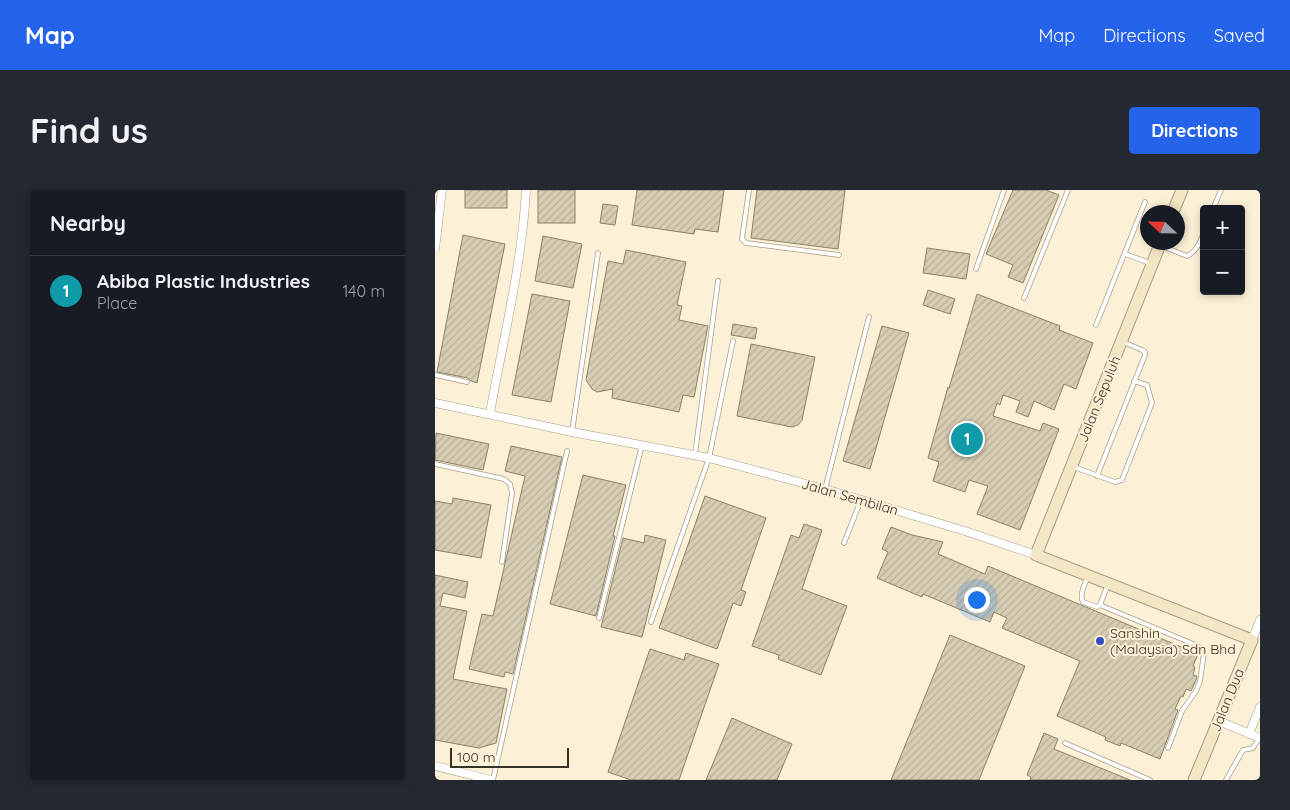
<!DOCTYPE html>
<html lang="en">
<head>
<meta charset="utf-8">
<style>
	:root { --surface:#171b24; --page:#242831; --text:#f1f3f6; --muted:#9ea1a6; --line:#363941; --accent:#2563eb }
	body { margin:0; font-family:Quicksand,sans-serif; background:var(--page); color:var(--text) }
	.controls { position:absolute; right:15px; top:15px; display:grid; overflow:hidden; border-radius:5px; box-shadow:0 2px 8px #0003 }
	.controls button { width:45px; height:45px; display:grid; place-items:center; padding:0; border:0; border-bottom:1px solid var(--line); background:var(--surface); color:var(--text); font:25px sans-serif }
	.compass { position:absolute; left:705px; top:15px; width:45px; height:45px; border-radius:50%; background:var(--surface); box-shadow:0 2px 8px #0003; rotate:292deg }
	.scale { position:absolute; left:15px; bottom:12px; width:119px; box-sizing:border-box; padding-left:5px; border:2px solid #373329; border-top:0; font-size:14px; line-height:18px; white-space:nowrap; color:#373329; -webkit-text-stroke:4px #fcf1d7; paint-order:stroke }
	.you { position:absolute; left:541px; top:409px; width:18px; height:18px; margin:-12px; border:4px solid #fff; border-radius:50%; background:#1a73e8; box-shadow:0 0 0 8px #1a73e833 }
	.badge { display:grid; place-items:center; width:32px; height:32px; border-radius:50%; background:var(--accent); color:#fff; font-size:16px; font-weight:700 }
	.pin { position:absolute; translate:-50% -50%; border:2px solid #fff; box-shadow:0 1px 5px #0006 }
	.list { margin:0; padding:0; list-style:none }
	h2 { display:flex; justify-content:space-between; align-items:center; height:65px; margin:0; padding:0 20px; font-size:21px }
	h2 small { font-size:16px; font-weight:400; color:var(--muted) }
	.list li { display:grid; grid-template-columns:32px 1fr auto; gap:15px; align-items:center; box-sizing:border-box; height:70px; padding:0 20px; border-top:1px solid var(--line) }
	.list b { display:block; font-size:19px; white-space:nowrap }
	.list p { margin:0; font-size:16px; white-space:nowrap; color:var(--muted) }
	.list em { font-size:16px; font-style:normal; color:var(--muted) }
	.map { position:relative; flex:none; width:825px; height:590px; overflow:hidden; border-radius:5px }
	header { display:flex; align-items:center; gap:30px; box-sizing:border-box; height:70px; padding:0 25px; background:var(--accent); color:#fff }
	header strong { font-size:24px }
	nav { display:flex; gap:28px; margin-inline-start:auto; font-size:18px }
	.intro { display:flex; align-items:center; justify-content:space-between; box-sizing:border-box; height:120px; padding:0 30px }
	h1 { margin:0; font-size:35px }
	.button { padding:12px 22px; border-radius:5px; background:var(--accent); color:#fff; font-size:18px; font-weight:700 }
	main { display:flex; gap:30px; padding:0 30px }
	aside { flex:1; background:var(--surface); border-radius:5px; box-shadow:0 2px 8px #0003 }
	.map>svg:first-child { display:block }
	.building { fill:url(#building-hatch); stroke:#8b826a }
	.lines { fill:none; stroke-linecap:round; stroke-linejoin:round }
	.lane-casing { stroke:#a79d85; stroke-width:5.5 }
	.street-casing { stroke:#a79d85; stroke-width:9 }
	.secondary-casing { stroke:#a79d85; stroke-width:13 }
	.lane { stroke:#fff; stroke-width:4 }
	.street { stroke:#fff; stroke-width:8 }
	.secondary { stroke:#f3e6c4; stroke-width:11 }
	.poi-dot { fill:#324dbe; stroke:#fcf1d7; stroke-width:2 }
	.labels { text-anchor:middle; stroke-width:4; stroke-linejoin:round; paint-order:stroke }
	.street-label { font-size:14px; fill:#373329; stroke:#fcf1d7 }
	.poi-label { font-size:14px; fill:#373329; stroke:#fcf1d7; text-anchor:start }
</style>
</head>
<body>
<header>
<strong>Map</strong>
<nav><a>Map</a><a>Directions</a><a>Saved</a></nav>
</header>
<div class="intro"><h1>Find us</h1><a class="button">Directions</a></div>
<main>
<aside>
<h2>Nearby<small></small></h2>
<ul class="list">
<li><span class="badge" style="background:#0f9aa8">1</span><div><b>Abiba Plastic Industries</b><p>Place</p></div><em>140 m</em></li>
</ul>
</aside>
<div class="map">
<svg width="825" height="590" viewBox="0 0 825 590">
	<defs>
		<pattern id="building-hatch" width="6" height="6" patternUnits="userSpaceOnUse" patternTransform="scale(1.25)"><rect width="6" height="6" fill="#d7cdb3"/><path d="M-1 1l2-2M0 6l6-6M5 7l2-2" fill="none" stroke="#b9b09a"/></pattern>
	</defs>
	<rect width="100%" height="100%" fill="#fcf1d7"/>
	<g class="building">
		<rect x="30" y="0" width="42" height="18"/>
		<rect x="103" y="0" width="37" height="33"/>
		<polygon points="202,0 289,0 283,42 260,39 259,44 197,35"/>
		<polygon points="322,0 410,0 403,59 316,48"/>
		<polygon points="578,0 611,0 624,5 588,93 573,87 578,75 551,64"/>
		<polygon points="168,14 183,16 180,35 165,33"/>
		<polygon points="28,45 70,54 42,193 36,191 33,188 2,182"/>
		<polygon points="108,46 147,54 138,98 100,91"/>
		<polygon points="492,58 535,64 531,89 488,83"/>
		<polygon points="191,60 251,72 242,115 247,116 244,130 273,136 259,207 248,205 244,222 177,208 178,199 162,202 157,199 151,190 173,71 188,74"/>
		<polygon points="493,100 520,109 515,124 488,115"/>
		<polygon points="97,104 135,111 116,212 77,205"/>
		<polygon points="542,104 625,136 624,140 658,153 641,199 629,194 619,220 599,211 593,227 581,222 585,211 568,205 565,215 562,213 558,226 605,241 608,233 624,239 585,340 542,324 553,296 534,290 530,302 498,291 504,272 493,268 513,197 514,198"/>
		<polygon points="298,134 322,138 320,149 296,145"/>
		<polygon points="447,136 474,143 435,279 408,271"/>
		<polygon points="316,154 380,167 367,230 363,235 357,237 302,226"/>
		<polygon points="1,243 54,254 48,280 0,270"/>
		<polygon points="76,256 127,267 78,484 70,482 69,487 34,479 47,424 58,426 90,286 70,281"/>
		<polygon points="148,285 191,295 178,346 180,346 161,426 115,414"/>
		<polygon points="270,306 331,328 306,400 311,402 306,416 298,413 282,459 224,438"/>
		<polygon points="18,308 56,315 46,368 0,360 0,311 17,314"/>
		<polygon points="369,334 387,340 367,399 412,416 386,485 343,469 344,465 317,456 356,345 364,348"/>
		<polygon points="456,337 477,345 508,352 503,364 550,384 553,376 763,464 758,476 760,477 758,485 762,486 761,490 756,501 751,499 748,507 746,506 740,519 743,520 725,569 686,553 685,556 670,550 671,547 622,526 645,471 567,438 572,428 559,422 555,432 488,404 487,407 442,388 453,362 447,359"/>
		<polygon points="210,345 231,350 207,447 166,437 188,348 209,353"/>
		<polygon points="0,385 33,392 30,408 8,403 5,416 32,421 18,489 72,499 61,553 44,558 0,550"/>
		<polygon points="515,445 590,476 544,590 456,590"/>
		<polygon points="215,459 249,470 251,463 284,474 244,590 196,590 173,582"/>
		<polygon points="297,528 357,554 342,590 271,590"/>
		<polygon points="609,543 623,549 619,559 695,590 595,590 596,587 592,585"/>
	</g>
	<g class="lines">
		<g class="lane-casing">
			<g id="lane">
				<polyline points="314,0 307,49 311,53 404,65"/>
				<polyline points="778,19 786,0"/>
				<path d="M727,56L752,66C762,61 765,52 769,42"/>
				<polyline points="690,64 715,73"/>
				<polyline points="541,79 569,0"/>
				<polyline points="589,108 633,0"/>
				<polyline points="661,135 710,12"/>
				<polyline points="0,185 32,192"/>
				<polyline points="137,242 163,63"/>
				<polyline points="260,264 283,91"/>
				<polyline points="0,274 69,289 75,294 77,303 67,372"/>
				<polyline points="639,277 680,292 687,290 717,213 712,195 699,191"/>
				<polyline points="662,286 710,165 710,162 707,160 688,152"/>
				<polyline points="390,299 434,127"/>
				<polyline points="409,353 426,310"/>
				<path d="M653,386C650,394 644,404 648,412L662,417L665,415L763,456L769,463L765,491L761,501L747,521L733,558"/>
				<polyline points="665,415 673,394"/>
				<polyline points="164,428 207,255"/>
				<polyline points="216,432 274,268 298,151"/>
				<polyline points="630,553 715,590"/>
				<polyline points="58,590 132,261"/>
				<polyline points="791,590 808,560 818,558 824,548"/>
			</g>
		</g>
		<g class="street-casing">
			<g id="street">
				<polyline points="0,59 7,0"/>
				<polyline points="0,213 137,242 274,268 390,299 530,341 601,365"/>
				<path d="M55,223C68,150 87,75 91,0"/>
				<polyline points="817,450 825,430"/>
				<polyline points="784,531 825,548"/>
				<polyline points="814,544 825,517"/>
				<polyline points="0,576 56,590"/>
			</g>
		</g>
		<g class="secondary-casing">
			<g id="secondary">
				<polyline points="738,22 747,0"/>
				<polyline points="726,52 601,365 817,450 759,590"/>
			</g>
		</g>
		<use href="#lane" class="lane"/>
		<use href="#street" class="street"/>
		<use href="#secondary" class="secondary"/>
	</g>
	<circle class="poi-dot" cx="665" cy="451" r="5"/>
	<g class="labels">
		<g class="street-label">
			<text transform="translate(664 209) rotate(-68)" y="5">Jalan Sepuluh</text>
			<text transform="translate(415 307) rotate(16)" y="5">Jalan Sembilan</text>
			<text transform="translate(792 510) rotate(-68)" y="5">Jalan Dua</text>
		</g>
		<g class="poi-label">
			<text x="675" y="448">Sanshin<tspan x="675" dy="16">(Malaysia) Sdn Bhd</tspan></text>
		</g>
	</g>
</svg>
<div class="controls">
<button>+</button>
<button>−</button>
</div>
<svg class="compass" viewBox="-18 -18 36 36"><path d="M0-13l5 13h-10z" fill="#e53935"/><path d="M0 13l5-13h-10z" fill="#9ea1a6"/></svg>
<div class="scale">100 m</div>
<div class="you"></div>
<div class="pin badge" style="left:532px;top:249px;background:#0f9aa8">1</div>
</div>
</main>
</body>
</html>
